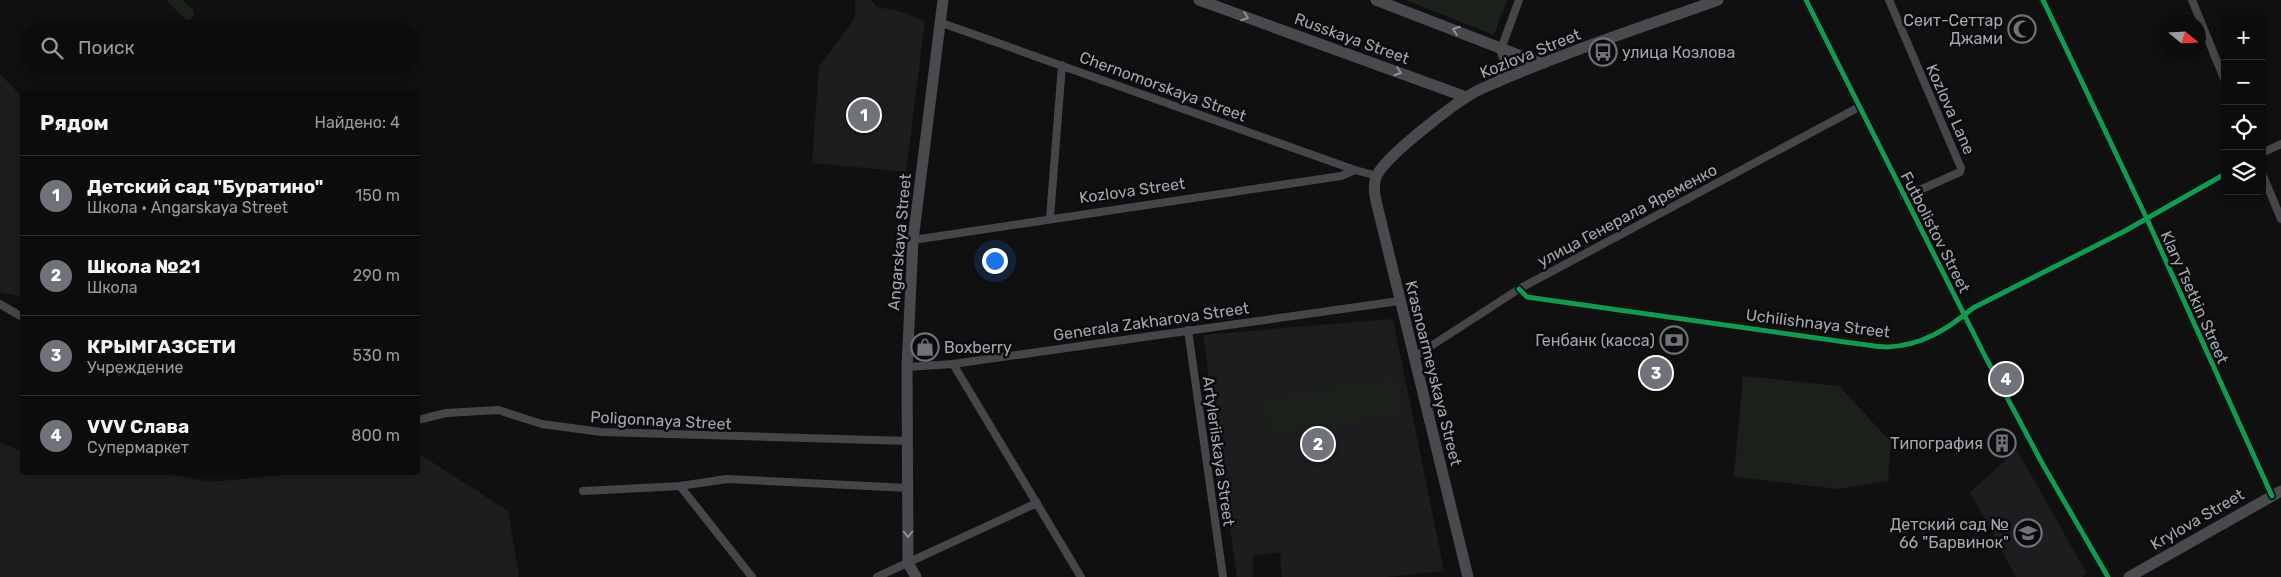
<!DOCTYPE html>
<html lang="ru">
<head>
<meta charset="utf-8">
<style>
	:root { --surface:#0c0c0d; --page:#151516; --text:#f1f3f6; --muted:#9a9b9d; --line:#2c2c2e; --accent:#6f7279 }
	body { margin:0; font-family:Rubik,sans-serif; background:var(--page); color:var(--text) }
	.controls { position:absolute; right:15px; top:15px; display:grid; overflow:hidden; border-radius:5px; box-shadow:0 2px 8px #0003 }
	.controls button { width:45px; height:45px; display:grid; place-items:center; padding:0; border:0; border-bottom:1px solid var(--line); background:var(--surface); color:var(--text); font:25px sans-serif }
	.compass { position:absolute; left:2161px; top:15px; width:45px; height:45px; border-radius:50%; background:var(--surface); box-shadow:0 2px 8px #0003; rotate:108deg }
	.you { position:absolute; left:994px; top:260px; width:18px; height:18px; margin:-12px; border:4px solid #fff; border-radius:50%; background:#1a73e8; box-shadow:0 0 0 8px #1a73e833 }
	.badge { display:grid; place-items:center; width:32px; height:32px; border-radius:50%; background:var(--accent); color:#fff; font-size:16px; font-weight:700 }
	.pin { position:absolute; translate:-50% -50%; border:2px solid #fff; box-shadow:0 1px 5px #0006 }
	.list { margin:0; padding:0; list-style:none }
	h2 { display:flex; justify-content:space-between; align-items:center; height:65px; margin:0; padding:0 20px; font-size:21px }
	h2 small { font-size:16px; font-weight:400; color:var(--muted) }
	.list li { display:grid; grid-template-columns:32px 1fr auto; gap:15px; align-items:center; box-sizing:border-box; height:80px; padding:0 20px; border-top:1px solid var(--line) }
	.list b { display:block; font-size:19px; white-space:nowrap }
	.list p { margin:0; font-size:16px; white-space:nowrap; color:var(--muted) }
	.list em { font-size:16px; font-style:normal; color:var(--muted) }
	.icon { flex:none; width:28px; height:28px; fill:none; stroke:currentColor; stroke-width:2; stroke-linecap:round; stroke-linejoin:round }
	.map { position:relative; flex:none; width:2281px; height:577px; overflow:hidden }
	.search { position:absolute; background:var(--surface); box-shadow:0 2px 8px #0003; left:20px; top:20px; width:400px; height:55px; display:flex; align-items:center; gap:12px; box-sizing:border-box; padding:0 18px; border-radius:28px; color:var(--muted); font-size:19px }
	.panel { position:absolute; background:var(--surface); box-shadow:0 2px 8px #0003; left:20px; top:90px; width:400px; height:385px; border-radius:5px }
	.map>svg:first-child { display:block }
	.built { fill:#1d1d1f }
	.green { fill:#1b201b }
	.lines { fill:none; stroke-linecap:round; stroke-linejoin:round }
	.minor { stroke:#454649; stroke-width:8 }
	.secondary { stroke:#494a4d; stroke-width:11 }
	.cycleway-casing { stroke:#0b0b0c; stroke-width:8 }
	.cycleway { stroke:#139951; stroke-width:5 }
	.oneway { stroke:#8c9098 }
	.labels { text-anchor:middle; stroke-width:5; stroke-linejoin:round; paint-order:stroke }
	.poi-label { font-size:16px; fill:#a2a7b1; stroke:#0b0b0c; text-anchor:end }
	.street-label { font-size:16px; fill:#a2a7b1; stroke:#0b0b0c }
</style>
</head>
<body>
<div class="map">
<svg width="2281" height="577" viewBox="0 0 2281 577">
	<rect width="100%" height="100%" fill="#101011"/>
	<g class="built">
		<polygon points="855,0 871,0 877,7 899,11 925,21 906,172 812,163 819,66 855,18"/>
		<polygon points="0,74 22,97 22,297 0,292"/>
		<polygon points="1393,319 1444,571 1387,577 1282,577 1280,552 1253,556 1253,577 1237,577 1203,335"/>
		<polygon points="0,443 22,451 22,472 160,473 212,482 302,473 418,472 418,453 508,511 519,577 0,577"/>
		<polygon points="2017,450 2087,574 2082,577 2016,577 1970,492"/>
	</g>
	<g class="green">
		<polygon points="166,0 183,0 194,11 194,16 188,22"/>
		<polygon points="1406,0 1507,0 1494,35"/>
		<polygon points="1396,376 1402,415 1269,437 1263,397"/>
		<polygon points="1743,376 1839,386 1891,442 1888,481 1839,489 1734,477"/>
	</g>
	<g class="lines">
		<g class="minor">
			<polyline points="1806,0 1986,358 2042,463 2108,577"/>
			<polyline points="1889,0 1961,168 1960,172 1904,197"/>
			<polyline points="2043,0 2147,219 2272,496"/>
			<polyline points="2192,0 2225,81"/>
			<polyline points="939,22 1355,170 1377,176"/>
			<polyline points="1501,49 1519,0"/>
			<polyline points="2262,153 2281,144"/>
			<polyline points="2262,173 2281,219"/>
			<polyline points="1050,218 1062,65"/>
			<polyline points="913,240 1341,176 1355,170"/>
			<path d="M1519,289L1527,297L1852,343C1863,344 1876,347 1887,347C1921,346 1948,329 1973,308L2123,232L2225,174"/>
			<polyline points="0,304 22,317"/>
			<polyline points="1188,330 1223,577"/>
			<polyline points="1414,357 1519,289 1859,107"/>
			<polyline points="953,364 1081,577"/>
			<polyline points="907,367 953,364 1399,301"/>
			<polyline points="418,420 446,413 498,410 542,424 601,432 908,441"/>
			<polyline points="680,486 752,577"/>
			<polyline points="583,491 680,486 727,479 908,488"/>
			<polyline points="877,577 1037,503"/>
		</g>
		<g class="secondary">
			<polyline points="1199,0 1466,97"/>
			<polyline points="1376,0 1526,58 1544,63"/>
			<path d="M1498,82C1506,69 1508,62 1501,49"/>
			<polyline points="916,577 908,563 907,368 913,240 943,0"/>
			<path d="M1468,577L1376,201C1374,192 1373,183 1377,175C1388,154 1460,98 1483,88C1559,54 1640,28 1718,0"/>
			<polyline points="2129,577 2281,491"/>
		</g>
		<g class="cycleway-casing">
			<g id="cycleway">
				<polyline points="1806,0 1986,358 2042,463 2108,577"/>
				<polyline points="2043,0 2147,219 2272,496"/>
				<path d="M1519,289L1527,297L1852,343C1863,344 1876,347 1887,347C1921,346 1948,329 1973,308L2123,232L2225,174"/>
			</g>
		</g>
		<use href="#cycleway" class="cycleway"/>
	</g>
	<defs><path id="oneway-chevron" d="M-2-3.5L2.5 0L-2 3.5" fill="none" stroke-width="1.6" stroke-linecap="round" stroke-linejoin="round" transform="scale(1.25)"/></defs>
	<g class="oneway">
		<use href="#oneway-chevron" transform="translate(1245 17) rotate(20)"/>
		<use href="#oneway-chevron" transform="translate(1456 30) rotate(-160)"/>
		<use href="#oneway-chevron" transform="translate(1398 72) rotate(20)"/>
		<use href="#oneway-chevron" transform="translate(908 534) rotate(90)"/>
	</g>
	<defs>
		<g id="mosque-ring" transform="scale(1.4375)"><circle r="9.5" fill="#0b0b0c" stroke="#6f7279" stroke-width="1.5"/><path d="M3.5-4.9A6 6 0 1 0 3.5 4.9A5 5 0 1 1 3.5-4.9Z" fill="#6f7279"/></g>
		<g id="bus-ring" transform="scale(1.4375)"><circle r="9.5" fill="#0b0b0c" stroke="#6f7279" stroke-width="1.5"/><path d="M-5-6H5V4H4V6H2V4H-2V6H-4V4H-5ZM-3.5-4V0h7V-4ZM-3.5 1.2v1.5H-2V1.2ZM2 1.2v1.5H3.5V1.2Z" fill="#6f7279"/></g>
		<g id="bank-ring" transform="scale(1.4375)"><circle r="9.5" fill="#0b0b0c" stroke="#6f7279" stroke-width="1.5"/><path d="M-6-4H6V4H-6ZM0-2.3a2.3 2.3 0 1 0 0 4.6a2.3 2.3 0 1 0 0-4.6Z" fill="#6f7279"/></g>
		<g id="shop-ring" transform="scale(1.4375)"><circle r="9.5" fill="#0b0b0c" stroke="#6f7279" stroke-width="1.5"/><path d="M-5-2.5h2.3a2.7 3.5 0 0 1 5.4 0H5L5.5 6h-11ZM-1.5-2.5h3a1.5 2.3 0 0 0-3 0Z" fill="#6f7279"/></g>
		<g id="building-ring" transform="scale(1.4375)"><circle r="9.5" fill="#0b0b0c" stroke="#6f7279" stroke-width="1.5"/><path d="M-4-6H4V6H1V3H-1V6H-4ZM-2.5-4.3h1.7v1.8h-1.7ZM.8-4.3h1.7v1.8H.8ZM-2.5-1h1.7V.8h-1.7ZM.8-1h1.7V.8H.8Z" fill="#6f7279"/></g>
		<g id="school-ring" transform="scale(1.4375)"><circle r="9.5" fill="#0b0b0c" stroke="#6f7279" stroke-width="1.5"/><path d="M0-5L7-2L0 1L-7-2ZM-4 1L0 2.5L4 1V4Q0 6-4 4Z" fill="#6f7279"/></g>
	</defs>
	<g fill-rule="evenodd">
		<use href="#mosque-ring" x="2022" y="29"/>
		<use href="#bus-ring" x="1603" y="52"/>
		<use href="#bank-ring" x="1674" y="340"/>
		<use href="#shop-ring" x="925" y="347"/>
		<use href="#building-ring" x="2002" y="443"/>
		<use href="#school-ring" x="2028" y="533"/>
	</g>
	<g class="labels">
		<g class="poi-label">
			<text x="2003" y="26">Сеит-Сеттар<tspan x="2003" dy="18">Джами</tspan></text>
			<text x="1622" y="58" text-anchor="start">улица Козлова</text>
			<text x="1655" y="346">Генбанк (касса)</text>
			<text x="944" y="353" text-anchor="start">Boxberry</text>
			<text x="1983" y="449">Типография</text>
			<text x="2009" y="530">Детский сад №<tspan x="2009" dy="18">66 "Барвинок"</tspan></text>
		</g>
		<g class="street-label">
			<text transform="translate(1352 38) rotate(20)" y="6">Russkaya Street</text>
			<text transform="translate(1530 53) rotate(-22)" y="6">Kozlova Street</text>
			<text transform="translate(1163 86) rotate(20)" y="6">Chernomorskaya Street</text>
			<text transform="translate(1951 109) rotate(66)" y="6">Kozlova Lane</text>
			<text transform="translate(1132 190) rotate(-8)" y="6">Kozlova Street</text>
			<text transform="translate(1627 215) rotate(-28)" y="6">улица Генерала Яременко</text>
			<text transform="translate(1936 232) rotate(63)" y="6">Futbolistov Street</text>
			<text transform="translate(899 242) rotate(-85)" y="6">Angarskaya Street</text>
			<text transform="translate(2195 297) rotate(66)" y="6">Klary Tsetkin Street</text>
			<text transform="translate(1151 321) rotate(-8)" y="6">Generala Zakharova Street</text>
			<text transform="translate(1818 323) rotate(7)" y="6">Uchilishnaya Street</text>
			<text transform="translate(1434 373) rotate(76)" y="6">Krasnoarmeyskaya Street</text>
			<text transform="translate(661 420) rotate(3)" y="6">Poligonnaya Street</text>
			<text transform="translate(1219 451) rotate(82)" y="6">Artyleriiskaya Street</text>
			<text transform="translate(2197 519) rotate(-30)" y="6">Krylova Street</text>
		</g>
	</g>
</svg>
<div class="controls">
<button>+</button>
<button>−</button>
<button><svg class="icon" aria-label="locate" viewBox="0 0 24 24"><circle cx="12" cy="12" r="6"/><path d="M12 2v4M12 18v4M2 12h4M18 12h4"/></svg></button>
<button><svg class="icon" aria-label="layers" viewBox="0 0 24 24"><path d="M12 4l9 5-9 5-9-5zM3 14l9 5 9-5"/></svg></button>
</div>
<svg class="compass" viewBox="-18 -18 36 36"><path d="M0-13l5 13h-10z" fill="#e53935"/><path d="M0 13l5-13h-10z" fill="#9a9b9d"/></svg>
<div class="you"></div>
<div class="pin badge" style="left:864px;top:115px">1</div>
<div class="pin badge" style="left:1318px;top:444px">2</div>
<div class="pin badge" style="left:1656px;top:373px">3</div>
<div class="pin badge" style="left:2006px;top:379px">4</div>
<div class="search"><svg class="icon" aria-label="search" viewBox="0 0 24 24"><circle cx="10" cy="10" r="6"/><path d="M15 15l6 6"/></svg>Поиск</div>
<section class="panel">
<h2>Рядом<small>Найдено: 4</small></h2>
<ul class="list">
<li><span class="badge">1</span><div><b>Детский сад &quot;Буратино&quot;</b><p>Школа · Angarskaya Street</p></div><em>150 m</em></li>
<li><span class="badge">2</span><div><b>Школа №21</b><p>Школа</p></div><em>290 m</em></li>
<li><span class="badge">3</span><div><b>КРЫМГАЗСЕТИ</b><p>Учреждение</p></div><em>530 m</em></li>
<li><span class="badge">4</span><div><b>VVV Слава</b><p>Супермаркет</p></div><em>800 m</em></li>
</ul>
</section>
</div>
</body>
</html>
